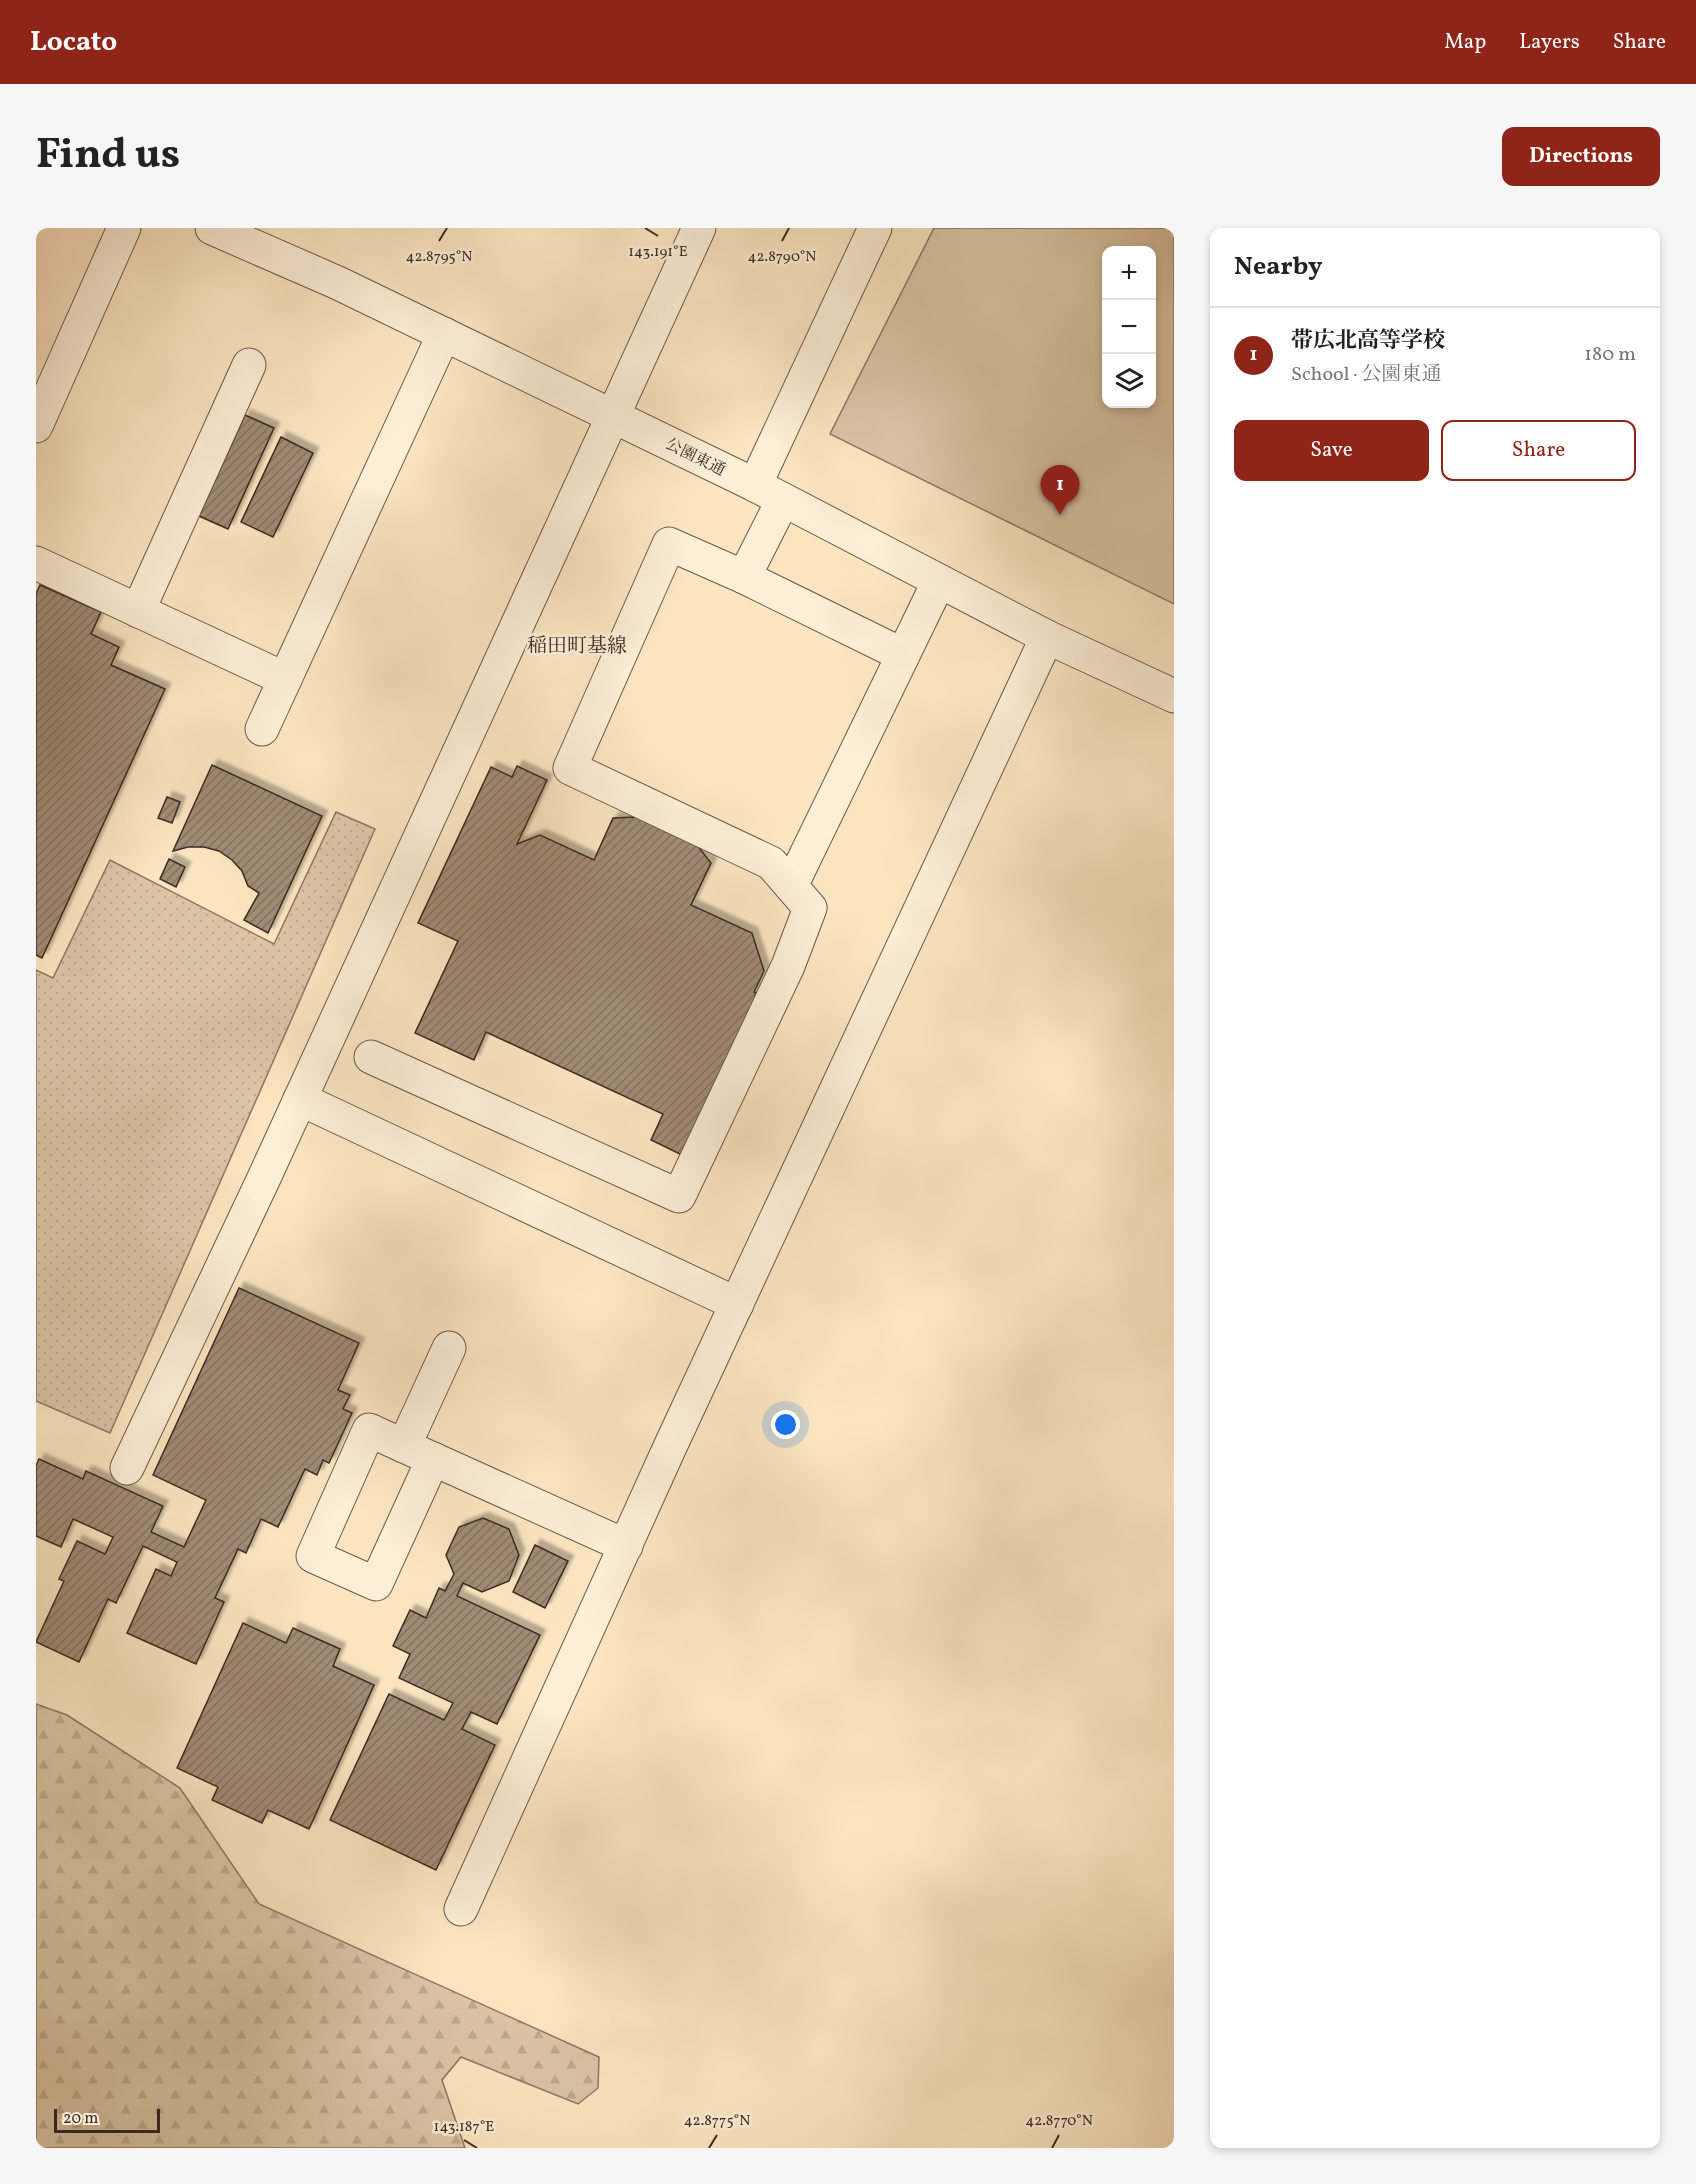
<!DOCTYPE html>
<html lang="en">
<head>
<meta charset="utf-8">
<style>
	:root { --surface:#fff; --page:#f6f6f6; --text:#222; --muted:#767676; --line:#e0e0e0; --accent:#8f2418 }
	body { margin:0; font-family:Vollkorn,"Noto Serif JP",serif; background:var(--page); color:var(--text) }
	.controls { position:absolute; right:18px; top:18px; display:grid; overflow:hidden; border-radius:12px; box-shadow:0 3px 9px #0003 }
	.controls button { width:54px; height:54px; display:grid; place-items:center; padding:0; border:0; border-bottom:2px solid var(--line); background:var(--surface); color:var(--text); font:30px sans-serif }
	.scale { position:absolute; left:18px; bottom:15px; width:106px; box-sizing:border-box; padding-left:6px; border:3px solid #3d2922; border-top:0; font-size:16px; line-height:21px; white-space:nowrap; color:#3d2922; -webkit-text-stroke:4px #fceed7; paint-order:stroke }
	.you { position:absolute; left:750px; top:1197px; width:21px; height:21px; margin:-15px; border:4px solid #fff; border-radius:50%; background:#1a73e8; box-shadow:0 0 0 9px #1a73e833 }
	.badge { display:grid; place-items:center; width:39px; height:39px; border-radius:50%; background:var(--accent); color:#fff; font-size:20px; font-weight:700 }
	.pin { position:absolute; translate:-50% -50px; filter:drop-shadow(0 2px 3px #0008) }
	.pin::after { content:''; position:absolute; top:32px; width:21px; height:18px; background:inherit; clip-path:polygon(0 0,100% 0,50% 100%) }
	.list { margin:0; padding:0; list-style:none }
	h2 { display:flex; justify-content:space-between; align-items:center; height:78px; margin:0; padding:0 24px; font-size:26px }
	h2 small { font-size:20px; font-weight:400; color:var(--muted) }
	.list li { display:grid; grid-template-columns:39px 1fr auto; gap:18px; align-items:center; box-sizing:border-box; height:96px; padding:0 24px; border-top:2px solid var(--line) }
	.list b { display:block; font-size:22px; white-space:nowrap }
	.list p { margin:0; font-size:20px; white-space:nowrap; color:var(--muted) }
	.list em { font-size:20px; font-style:normal; color:var(--muted) }
	.actions { display:flex; gap:12px; padding:18px 24px }
	.actions a { flex:1; padding:14px 0; border:2px solid var(--accent); border-radius:12px; text-align:center; font-size:21px; color:var(--accent) }
	.actions .main { background:var(--accent); color:#fff }
	.icon { flex:none; width:33px; height:33px; fill:none; stroke:currentColor; stroke-width:2; stroke-linecap:round; stroke-linejoin:round }
	.map { position:relative; flex:none; width:1138px; height:1920px; overflow:hidden; border-radius:12px }
	header { display:flex; align-items:center; gap:36px; box-sizing:border-box; height:84px; padding:0 30px; background:var(--accent); color:#fff }
	header strong { font-size:28px }
	nav { display:flex; gap:33px; margin-inline-start:auto; font-size:21px }
	.intro { display:flex; align-items:center; justify-content:space-between; box-sizing:border-box; height:144px; padding:0 36px }
	h1 { margin:0; font-size:42px }
	.button { padding:15px 27px; border-radius:12px; background:var(--accent); color:#fff; font-size:21px; font-weight:700 }
	main { display:flex; gap:36px; padding:0 36px }
	aside { flex:1; background:var(--surface); border-radius:12px; box-shadow:0 3px 9px #0003 }
	.map>svg:first-child { display:block }
	.forest { fill:url(#forest-firs); stroke:#8c7764; stroke-width:1.5 }
	.park { fill:url(#park-dots); stroke:#8c7764; stroke-width:1.5 }
	.pitch { fill:#dbc5a6; stroke:#8c7764; stroke-width:1.5; fill-rule:evenodd }
	.building { fill:url(#building-hatch); stroke:#3d2922; stroke-width:1.5; filter:url(#shadow) }
	.lines { fill:none; stroke-linecap:round; stroke-linejoin:round }
	.minor-casing { stroke:#6c584a; stroke-width:35 }
	.minor { stroke:#fceed7; stroke-width:33 }
	.ticks { fill:none; stroke:#3d2922; stroke-width:2 }
	.labels { text-anchor:middle; stroke-width:5; stroke-linejoin:round; paint-order:stroke }
	.street-label { font-size:16px; fill:#3d2922; stroke:#fceed7 }
	.quarter-label { font-size:20px; fill:#3d2922; stroke:#fceed7 }
	.ticks-label { font-size:15px; text-anchor:middle; fill:#3d2922; stroke:#fceed7; stroke-width:5; stroke-linejoin:round; paint-order:stroke }
</style>
</head>
<body>
<header>
<strong>Locato</strong>
<nav><a>Map</a><a>Layers</a><a>Share</a></nav>
</header>
<div class="intro"><h1>Find us</h1><a class="button">Directions</a></div>
<main>
<div class="map">
<svg width="1138" height="1920" viewBox="0 0 1138 1920">
	<defs>
		<pattern id="forest-firs" width="22" height="20" patternUnits="userSpaceOnUse" patternTransform="scale(1.5)"><rect width="22" height="20" fill="#dbc5a6"/><path d="M5 1l3.5 6h-7zM16 11l3.5 6h-7z" fill="#bda98f"/></pattern>
		<pattern id="park-dots" width="8" height="8" patternUnits="userSpaceOnUse" patternTransform="scale(1.5)"><rect width="8" height="8" fill="#dbc5a6"/><path d="M2 2h.1M6 6h.1" fill="none" stroke="#bda98f" stroke-width="1.8" stroke-linecap="round"/></pattern>
		<pattern id="building-hatch" width="6" height="6" patternUnits="userSpaceOnUse" patternTransform="scale(1.5)"><rect width="6" height="6" fill="#a08b75"/><path d="M-1 1l2-2M0 6l6-6M5 7l2-2" fill="none" stroke="#847260"/></pattern>
		<filter id="shadow"><feDropShadow dx="5.5" dy="-5.5" stdDeviation="1.5" flood-color="#0004"/></filter>
	</defs>
	<rect width="100%" height="100%" fill="#fbe5c1"/>
	<filter id="stains"><feTurbulence type="fractalNoise" baseFrequency=".00333" numOctaves="4"/><feColorMatrix values="0 0 0 0 .2 0 0 0 0 .09 0 0 0 0 .02 0 0 0 .5 -.17"/></filter>
	<radialGradient id="worn" r=".72"><stop offset=".6" stop-color="#630" stop-opacity="0"/><stop offset="1" stop-color="#630" stop-opacity=".3"/></radialGradient>
	<polygon class="forest" points="0,1476 31,1487 144,1560 223,1676 563,1829 562,1860 542,1876 425,1829 406,1852 429,1920 0,1920"/>
	<polygon class="park" points="300,584 339,601 74,1205 0,1173 0,742 17,750 74,632 238,716"/>
	<path class="pitch" d="M898,0H1138V376L794,206ZM1070,22H1116V176H1070Z"/>
	<g class="building">
		<polygon points="209,187 238,200 192,301 163,288"/>
		<polygon points="245,209 277,225 237,309 205,294"/>
		<polygon points="4,357 65,384 55,406 83,419 75,437 129,461 6,730 0,727 0,366"/>
		<polygon points="176,537 286,588 232,705 208,692 223,665 212,658 206,643 196,632 183,623 168,619 152,619 137,623"/>
		<polygon points="481,538 511,552 481,616 504,607 558,632 577,590 600,589 661,617 675,635 655,677 716,705 728,743 718,764 725,767 650,929 615,912 627,886 450,804 438,832 379,805 422,713 382,695 455,539 476,549"/>
		<polygon points="131,569 144,574 136,595 122,590"/>
		<polygon points="133,631 149,639 140,659 124,651"/>
		<polygon points="203,1060 323,1115 302,1162 314,1167 307,1181 316,1185 293,1235 287,1232 281,1247 269,1241 242,1299 225,1291 210,1325 202,1321 179,1370 188,1374 160,1436 91,1405 120,1341 135,1348 141,1334 107,1318 80,1375 72,1371 43,1434 0,1414 28,1353 23,1351 41,1313 69,1326 77,1309 37,1291 25,1319 0,1308 0,1238 3,1231 47,1251 50,1243 127,1278 115,1304 148,1319 170,1272 117,1247"/>
		<polygon points="447,1290 473,1301 483,1327 473,1353 446,1364 427,1355 421,1368 504,1407 461,1496 435,1484 426,1501 459,1517 400,1642 294,1592 353,1466 408,1492 417,1475 363,1450 374,1426 357,1418 374,1382 390,1390 403,1360 409,1363 418,1346 410,1327 423,1299"/>
		<polygon points="499,1317 532,1333 509,1380 477,1364"/>
		<polygon points="207,1395 250,1415 257,1400 304,1421 297,1438 338,1457 273,1601 232,1582 226,1595 176,1572 182,1559 141,1540"/>
	</g>
	<g class="lines">
		<g class="minor-casing">
			<g id="minor">
				<polyline points="176,0 302,55 719,257 1011,409 1138,468"/>
				<polyline points="0,198 88,0"/>
				<polyline points="719,257 839,0"/>
				<polyline points="747,272 708,349 867,427"/>
				<polyline points="0,335 249,451"/>
				<polyline points="102,383 213,137"/>
				<polyline points="226,501 408,106"/>
				<polyline points="755,658 903,353"/>
				<polyline points="335,829 643,968 752,738 774,680 735,635 534,540 633,316 708,349"/>
				<polyline points="264,871 701,1076"/>
				<polyline points="413,1120 368,1218 590,1318"/>
				<polyline points="368,1218 333,1202 277,1328 340,1356 397,1231"/>
				<polyline points="91,1240 228,950 663,0"/>
				<polyline points="425,1681 633,1221 1011,409"/>
			</g>
		</g>
		<use href="#minor" class="minor"/>
	</g>
	<path class="ticks" d="M609,0L622,8M403,13L411,0M746,13L753,0M428,1912L441,1920M673,1920L681,1907M1016,1920L1023,1907"/>
	<g class="labels">
		<g class="street-label">
			<text transform="translate(660 228) rotate(26)" y="6">公園東通</text>
		</g>
		<g class="quarter-label">
			<text x="541" y="424">稲田町基線</text>
		</g>
	</g>
	<g class="ticks-label">
		<text x="622" y="28">143.191°E</text>
		<text x="403" y="33">42.8795°N</text>
		<text x="746" y="33">42.8790°N</text>
		<text x="681" y="1897">42.8775°N</text>
		<text x="1023" y="1897">42.8770°N</text>
		<text x="428" y="1903">143.187°E</text>
	</g>
	<rect width="100%" height="100%" filter="url(#stains)"/>
	<rect width="100%" height="100%" fill="url(#worn)"/>
</svg>
<div class="controls">
<button>+</button>
<button>−</button>
<button><svg class="icon" aria-label="layers" viewBox="0 0 24 24"><path d="M12 4l9 5-9 5-9-5zM3 14l9 5 9-5"/></svg></button>
</div>
<div class="scale">20 m</div>
<div class="you"></div>
<div class="pin badge" style="left:1024px;top:287px">1</div>
</div>
<aside>
<h2>Nearby<small></small></h2>
<ul class="list">
<li><span class="badge">1</span><div><b>帯広北高等学校</b><p>School · 公園東通</p></div><em>180 m</em></li>
</ul>
<div class="actions"><a class="main">Save</a><a>Share</a></div>
</aside>
</main>
</body>
</html>
